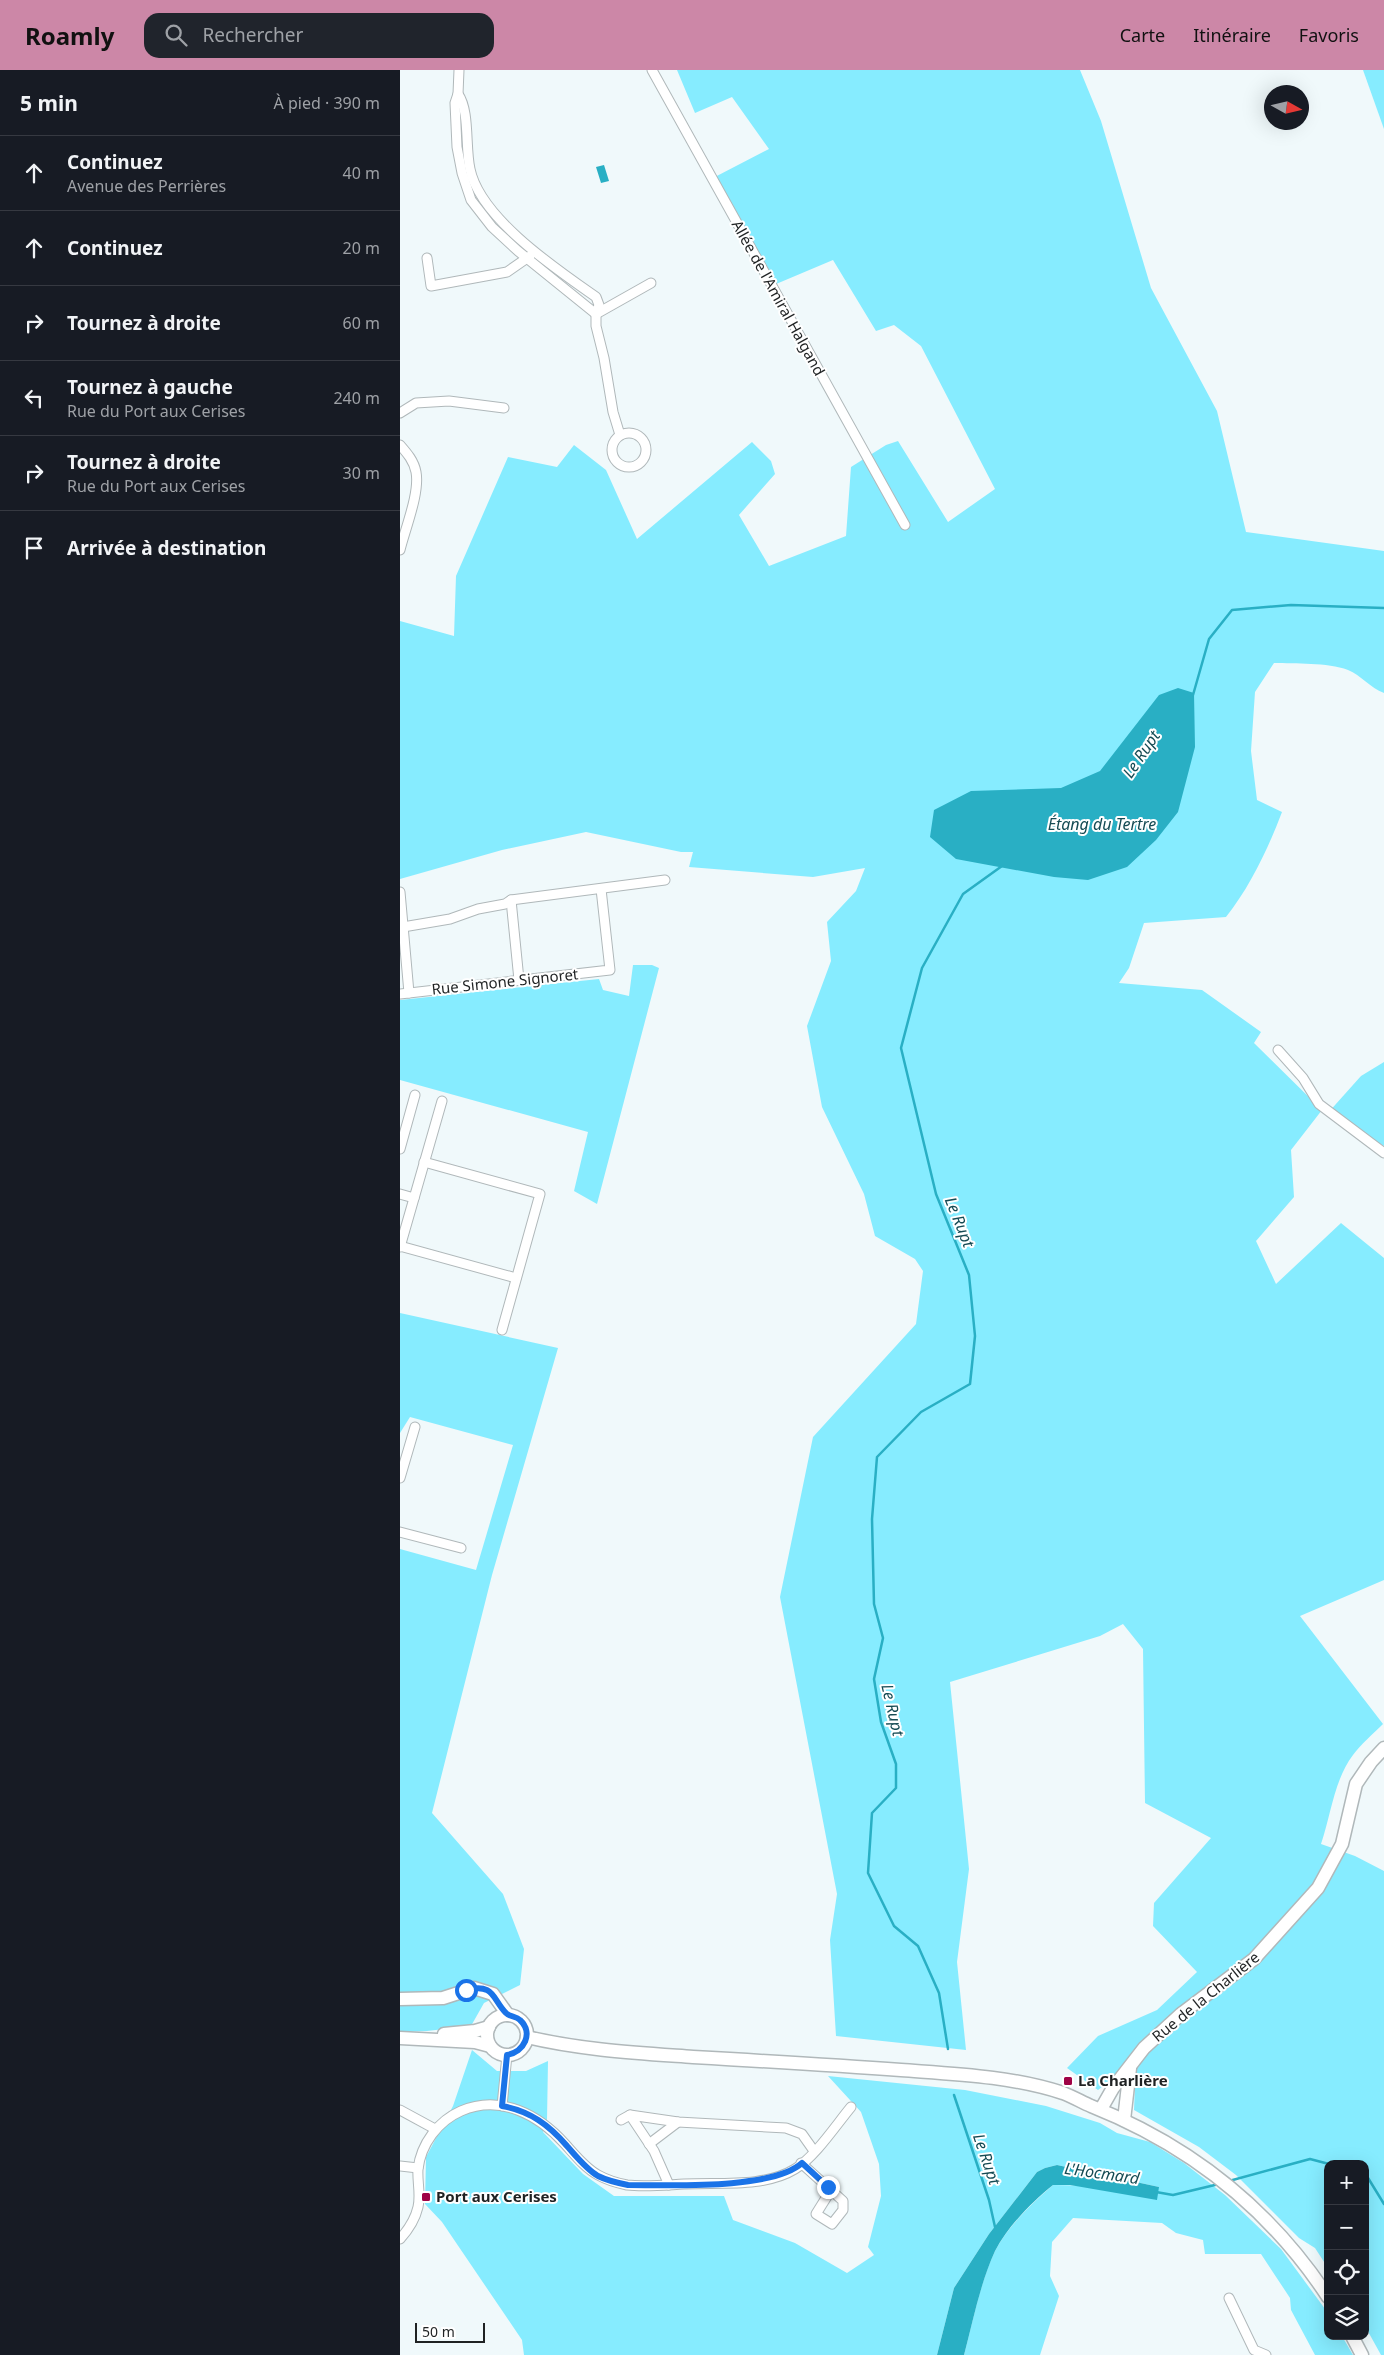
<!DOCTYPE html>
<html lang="fr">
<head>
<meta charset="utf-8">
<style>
	:root { --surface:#171b24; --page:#20242c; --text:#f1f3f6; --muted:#9ea1a6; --line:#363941; --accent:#cc87a7 }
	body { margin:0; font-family:"Noto Sans",sans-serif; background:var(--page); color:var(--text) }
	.controls { position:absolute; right:15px; bottom:15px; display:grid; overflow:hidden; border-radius:10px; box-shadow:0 5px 20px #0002 }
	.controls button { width:45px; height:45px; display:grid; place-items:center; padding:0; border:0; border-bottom:1px solid var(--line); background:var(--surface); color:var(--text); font:25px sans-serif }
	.compass { position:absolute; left:864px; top:15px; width:45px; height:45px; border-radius:50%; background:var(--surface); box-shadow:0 5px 20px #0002; rotate:98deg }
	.scale { position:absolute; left:15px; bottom:12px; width:70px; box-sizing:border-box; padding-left:5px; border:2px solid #1f2223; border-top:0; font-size:14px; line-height:18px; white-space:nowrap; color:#1f2223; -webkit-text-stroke:4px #fff; paint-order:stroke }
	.stop { position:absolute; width:15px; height:15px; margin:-11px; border:4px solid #1a73e8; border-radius:50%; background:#fff }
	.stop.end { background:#1a73e8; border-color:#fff; box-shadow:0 1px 5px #0008 }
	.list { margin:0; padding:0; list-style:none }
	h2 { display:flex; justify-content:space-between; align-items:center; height:65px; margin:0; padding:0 20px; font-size:21px }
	h2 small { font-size:16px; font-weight:400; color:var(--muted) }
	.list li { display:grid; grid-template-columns:32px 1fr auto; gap:15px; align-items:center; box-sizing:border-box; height:75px; padding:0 20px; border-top:1px solid var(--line) }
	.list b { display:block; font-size:19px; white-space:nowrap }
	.list p { margin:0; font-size:16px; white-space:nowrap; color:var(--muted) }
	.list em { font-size:16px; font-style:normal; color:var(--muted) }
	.icon { flex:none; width:28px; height:28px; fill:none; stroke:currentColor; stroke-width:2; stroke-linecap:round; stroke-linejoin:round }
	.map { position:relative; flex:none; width:984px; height:2285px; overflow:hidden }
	header { display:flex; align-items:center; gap:30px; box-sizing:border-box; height:70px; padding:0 25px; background:var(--accent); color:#111 }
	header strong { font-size:24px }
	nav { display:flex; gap:28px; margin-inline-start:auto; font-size:18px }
	.search { width:350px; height:45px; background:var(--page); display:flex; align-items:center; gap:12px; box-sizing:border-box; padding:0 18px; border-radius:15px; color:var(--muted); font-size:19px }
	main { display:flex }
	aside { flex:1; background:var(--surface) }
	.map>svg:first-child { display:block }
	.green { fill:#86ecff }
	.water { fill:#29afc4 }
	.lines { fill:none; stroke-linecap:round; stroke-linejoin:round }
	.stream { stroke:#29afc4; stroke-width:2.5 }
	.street-casing { stroke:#b0b8ba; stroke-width:11 }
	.secondary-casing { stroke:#b0b8ba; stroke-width:15 }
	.street { stroke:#fff; stroke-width:9 }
	.secondary { stroke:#fff; stroke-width:12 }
	.route { stroke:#1a73e8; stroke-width:6 }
	.poi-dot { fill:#9f0346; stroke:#fff; stroke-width:2 }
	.labels { text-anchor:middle; stroke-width:4; stroke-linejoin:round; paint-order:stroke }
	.street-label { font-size:15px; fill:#1f2223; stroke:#fff }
	.poi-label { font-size:15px; font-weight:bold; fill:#1f2223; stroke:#fff; text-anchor:start }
	.water-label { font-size:16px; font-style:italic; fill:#154b54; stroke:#fff }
</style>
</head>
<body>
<header>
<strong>Roamly</strong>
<div class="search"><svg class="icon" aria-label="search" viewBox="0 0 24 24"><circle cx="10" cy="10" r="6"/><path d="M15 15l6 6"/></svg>Rechercher</div>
<nav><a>Carte</a><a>Itinéraire</a><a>Favoris</a></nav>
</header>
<main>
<aside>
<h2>5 min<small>À pied · 390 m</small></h2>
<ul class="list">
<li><svg class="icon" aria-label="ahead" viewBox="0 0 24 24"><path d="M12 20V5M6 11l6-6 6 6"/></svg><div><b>Continuez</b><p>Avenue des Perrières</p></div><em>40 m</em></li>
<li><svg class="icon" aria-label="ahead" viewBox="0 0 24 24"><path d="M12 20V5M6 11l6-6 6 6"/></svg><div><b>Continuez</b></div><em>20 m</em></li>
<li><svg class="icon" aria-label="right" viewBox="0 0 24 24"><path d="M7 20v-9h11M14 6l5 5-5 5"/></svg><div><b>Tournez à droite</b></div><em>60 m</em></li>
<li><svg class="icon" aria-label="left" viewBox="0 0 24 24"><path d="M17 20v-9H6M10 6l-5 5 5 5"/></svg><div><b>Tournez à gauche</b><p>Rue du Port aux Cerises</p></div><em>240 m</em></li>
<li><svg class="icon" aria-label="right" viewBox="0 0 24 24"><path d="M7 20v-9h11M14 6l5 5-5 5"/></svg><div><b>Tournez à droite</b><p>Rue du Port aux Cerises</p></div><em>30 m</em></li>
<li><svg class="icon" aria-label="arrive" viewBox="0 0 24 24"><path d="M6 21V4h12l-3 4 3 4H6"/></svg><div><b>Arrivée à destination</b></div></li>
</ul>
</aside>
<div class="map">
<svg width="984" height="2285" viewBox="0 0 984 2285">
	<rect width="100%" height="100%" fill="#f0f9fb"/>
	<g class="green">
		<path d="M277,0H680L701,51L751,218L817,341L846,462L984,481V623C970,618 961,605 948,600C927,592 895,594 874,593L855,622L851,681L857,730L882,742C868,779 850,817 826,847L744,853L729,898L719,913L802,920L861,962L854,973L922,1040L891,1080L894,1127L856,1171L876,1214L941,1153L984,1188V1510L900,1546L983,1654C973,1664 961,1674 953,1685C934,1710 931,1745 921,1774L955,1786L984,1801V2285H981L965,2256V2094H928V2198L915,2178L899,2168L836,2105L799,2077L734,2040L735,2016L719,2004L698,2020L667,1998L698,1966L757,1940L797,1902L753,1856L754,1833L811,1768L745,1733L743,1579L723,1554L700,1566L550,1612L569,1799L557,1892L566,1980L436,1966L430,1870L437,1824L380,1527L413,1367L516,1254L523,1201L515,1189L475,1166L464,1124L422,1037L407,956L431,891L427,852L456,821L465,798L413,807L289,797L293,782H281L186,762L102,780L0,809V551L54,566L56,506L108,387L157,397L174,375L206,400L237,469L352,372L371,391L375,404L339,445L369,496L446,466L451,397L486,375L498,371L548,452L595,419L521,276L494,255L476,261L433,190L369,217L311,109L369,79L332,27L295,43Z"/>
		<polygon points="963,0 984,0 984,59"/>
		<polygon points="233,895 252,895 259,898 197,1134 174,1121 188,1062 0,1010 0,930 199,909 203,920 229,926"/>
		<polygon points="984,992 984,1076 927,1044 961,1006"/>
		<polygon points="0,1243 158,1278 92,1505 32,1743 103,1824 124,1879 120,1915 84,1933 71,1956 27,1961 0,1962 0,1479 76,1500 113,1375 10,1347 0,1363"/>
		<path d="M72,1980L97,2001H126L148,1991L147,2050L143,2062L183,2104L214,2126H324L333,2150L395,2173L447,2203L474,2185L468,2177L481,2126L479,2094L461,2042L428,2006L565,2020L646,2036L700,2053L717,2063L750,2072L784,2093L825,2125L881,2179L928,2243V2266H942L953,2285H915L891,2240L890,2228L861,2184H805L803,2170L776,2163L762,2153L673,2148L652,2172L650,2206L659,2226L640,2285H564C573,2251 580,2213 595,2181C608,2156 632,2133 653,2115L759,2117L657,2095L645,2098L637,2102L589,2164L554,2218L537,2285H124L122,2270L42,2152L25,2134L26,2087L53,2036Z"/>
	</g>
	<g class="water">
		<polygon points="204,95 209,111 201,113 196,97"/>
		<polygon points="778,618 794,623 795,677 778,742 756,770 727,797 688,810 654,807 556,789 530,767 534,740 571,721 661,718 700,701 759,625"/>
		<path d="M657,2095L759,2117L757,2130L670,2115H653C632,2132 608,2156 595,2181C580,2214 573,2251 564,2285H537L554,2218L589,2164L637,2102L645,2098Z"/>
	</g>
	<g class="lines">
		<g class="stream">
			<polyline points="793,625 809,569 832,540 891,535 984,538"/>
			<polyline points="548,1979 539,1923 518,1876 494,1856 468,1803 472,1743 496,1718 496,1694 481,1652 474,1609 483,1568 474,1534 472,1449 477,1387 521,1342 570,1314 575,1266 569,1205 536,1124 501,978 522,898 563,824 602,796"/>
			<polyline points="554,2025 589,2130 595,2157"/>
			<polyline points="965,2103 984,2134"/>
			<polyline points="829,2111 910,2089 929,2094"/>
			<polyline points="756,2122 773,2125 819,2114"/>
		</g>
		<g class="street-casing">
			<g id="street">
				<polyline points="59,0 58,24 55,33 57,77 62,103 71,130 92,157 118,181 196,244"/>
				<polyline points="252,0 505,455"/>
				<path d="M58,24C70,41 65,77 70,99C80,148 156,199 196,227L199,235L196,244V256L204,288L213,342L220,365"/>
				<polyline points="27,188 31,216 107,202 130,186"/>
				<polyline points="196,244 251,213"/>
				<polyline points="0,343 16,333 49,331 104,338"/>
				<circle cx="229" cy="380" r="17"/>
				<path d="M0,375C7,383 14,391 16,402C20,423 5,459 0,480"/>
				<polyline points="0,822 9,923"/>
				<polyline points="111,830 119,910"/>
				<polyline points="3,857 50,849 78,839 105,834 111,830 265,810"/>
				<polyline points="0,924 210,900 201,819"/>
				<polyline points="878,980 903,1008 919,1034 984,1083"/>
				<polyline points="0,1079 15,1025"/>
				<polyline points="24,1092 140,1124 102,1260"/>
				<polyline points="0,1124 14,1128"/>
				<polyline points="0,1176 116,1208"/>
				<polyline points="0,1177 42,1031"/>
				<polyline points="0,1408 15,1357"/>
				<polyline points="0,1462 61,1478"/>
				<polyline points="102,2036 107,1985"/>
				<polyline points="0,2040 35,2059"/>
				<polyline points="221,2050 230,2045"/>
				<polyline points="249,2074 278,2052"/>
				<polyline points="401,2093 443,2131 443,2140 432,2154 416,2144 431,2120"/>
				<polyline points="0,2096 18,2098"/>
				<polyline points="269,2115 254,2081 230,2045 278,2052 386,2058 402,2064 414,2081"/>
				<path d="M0,2169C9,2159 15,2150 18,2137C21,2125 17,2111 18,2099C21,2074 38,2051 61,2041C101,2024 139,2045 165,2074C175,2085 185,2098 198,2105C207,2110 217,2113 227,2115C245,2117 265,2115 284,2114C319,2112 364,2118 395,2099C415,2087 436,2055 451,2037"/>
				<polyline points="829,2228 854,2280 866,2285"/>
			</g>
		</g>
		<g class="secondary-casing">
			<g id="secondary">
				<polyline points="0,1929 43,1928 74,1918 93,1924 108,1945"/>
				<circle cx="107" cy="1965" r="20"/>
				<polyline points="44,1964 75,1961 89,1957"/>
				<path d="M127,1967C181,1980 238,1983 293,1987C363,1991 432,1995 501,2000C555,2004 611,2006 663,2023C673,2027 682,2032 691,2036C789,2075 870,2139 928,2227"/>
				<polyline points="0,1968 75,1972 90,1976"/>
				<polyline points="701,2039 713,2018 744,1978 781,1944 854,1889 918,1818 942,1774 956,1714 971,1692 984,1678"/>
				<polyline points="724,2050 730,1998"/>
				<polyline points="952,2266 962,2285"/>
			</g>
		</g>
		<use href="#street" class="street"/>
		<use href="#secondary" class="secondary"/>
	</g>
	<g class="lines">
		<path class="route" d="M66,1920C95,1913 92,1929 106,1943C110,1947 116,1946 120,1950C134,1963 124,1982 107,1985L102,2036C130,2041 149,2055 167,2076C176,2086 186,2099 198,2106C208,2111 218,2113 228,2115C269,2115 372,2120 402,2093L428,2117"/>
	</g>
	<g class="poi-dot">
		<rect x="663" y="2006" width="10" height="10" rx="2.5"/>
		<rect x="21" y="2122" width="10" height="10" rx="2.5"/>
	</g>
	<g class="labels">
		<g class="street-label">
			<text transform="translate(378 228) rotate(61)" y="5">Allée de l'Amiral Halgand</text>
			<text transform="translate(105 912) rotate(-6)" y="5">Rue Simone Signoret</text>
			<text transform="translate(806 1927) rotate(-39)" y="5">Rue de la Charlière</text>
		</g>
		<g class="poi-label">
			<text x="678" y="2016">La Charlière</text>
			<text x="36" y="2132">Port aux Cerises</text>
		</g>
		<g class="water-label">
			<text transform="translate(741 684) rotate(-56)" y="6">Le Rupt</text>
			<text x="702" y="760">Étang du Tertre</text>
			<text transform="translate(560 1152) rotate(68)" y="6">Le Rupt</text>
			<text transform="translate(493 1640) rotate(77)" y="6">Le Rupt</text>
			<text transform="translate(587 2089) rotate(71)" y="6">Le Rupt</text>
			<text transform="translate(702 2103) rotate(8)" y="6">L'Hocmard</text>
		</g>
	</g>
</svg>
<div class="controls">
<button>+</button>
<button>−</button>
<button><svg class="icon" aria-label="locate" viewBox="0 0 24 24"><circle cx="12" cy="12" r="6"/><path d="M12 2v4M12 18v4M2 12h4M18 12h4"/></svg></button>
<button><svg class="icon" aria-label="layers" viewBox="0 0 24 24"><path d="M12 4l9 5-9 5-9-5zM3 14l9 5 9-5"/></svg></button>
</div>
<svg class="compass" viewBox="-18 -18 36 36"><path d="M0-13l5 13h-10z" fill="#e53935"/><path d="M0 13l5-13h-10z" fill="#9ea1a6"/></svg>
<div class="scale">50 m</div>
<div class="stop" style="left:66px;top:1920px"></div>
<div class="stop end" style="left:428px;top:2117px"></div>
</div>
</main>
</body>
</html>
